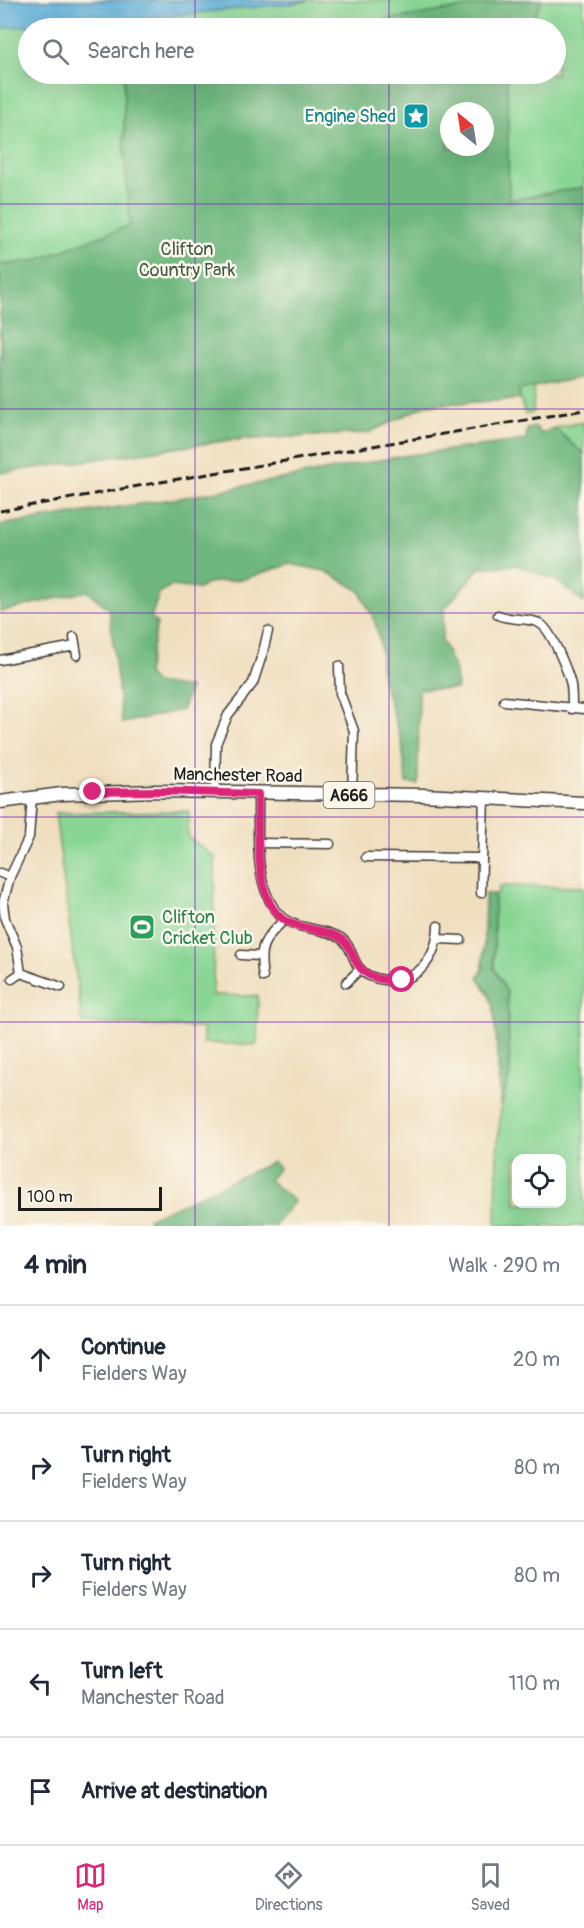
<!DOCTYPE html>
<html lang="en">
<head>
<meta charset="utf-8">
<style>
	:root { --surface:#fff; --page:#f2f2f3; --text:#1f2937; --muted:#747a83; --line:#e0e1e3; --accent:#db2777 }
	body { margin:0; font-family:Pangolin,sans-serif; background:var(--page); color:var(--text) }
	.controls { position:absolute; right:18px; bottom:18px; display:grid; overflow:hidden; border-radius:12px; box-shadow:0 6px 24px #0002 }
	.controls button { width:54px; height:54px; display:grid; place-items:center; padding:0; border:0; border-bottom:2px solid var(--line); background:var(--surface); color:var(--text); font:30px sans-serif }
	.compass { position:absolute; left:440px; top:102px; width:54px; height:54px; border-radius:50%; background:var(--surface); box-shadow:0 6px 24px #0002; rotate:330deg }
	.scale { position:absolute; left:18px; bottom:15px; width:144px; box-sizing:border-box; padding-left:6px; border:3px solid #1c1c1c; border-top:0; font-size:16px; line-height:21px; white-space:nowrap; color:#1c1c1c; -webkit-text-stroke:4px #fbf7ec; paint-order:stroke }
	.stop { position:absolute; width:18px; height:18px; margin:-14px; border:4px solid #db2777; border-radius:50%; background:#fff }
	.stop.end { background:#db2777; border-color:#fff; box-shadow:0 2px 6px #0008 }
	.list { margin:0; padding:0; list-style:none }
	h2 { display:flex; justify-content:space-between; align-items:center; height:78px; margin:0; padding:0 24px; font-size:26px }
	h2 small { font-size:20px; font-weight:400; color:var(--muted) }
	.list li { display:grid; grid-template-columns:39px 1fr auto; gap:18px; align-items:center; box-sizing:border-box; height:108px; padding:0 24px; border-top:2px solid var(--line) }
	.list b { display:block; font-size:22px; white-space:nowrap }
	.list p { margin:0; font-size:20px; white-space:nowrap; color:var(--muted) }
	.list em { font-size:20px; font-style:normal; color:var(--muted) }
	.icon { flex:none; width:33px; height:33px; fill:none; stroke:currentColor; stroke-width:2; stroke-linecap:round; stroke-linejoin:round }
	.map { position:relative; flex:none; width:584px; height:1226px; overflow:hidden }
	.search { position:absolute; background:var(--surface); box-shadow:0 6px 24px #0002; left:18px; right:18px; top:18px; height:66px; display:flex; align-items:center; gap:15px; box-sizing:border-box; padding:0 21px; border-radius:33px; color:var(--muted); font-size:22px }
	.sheet { height:618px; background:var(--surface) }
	nav { display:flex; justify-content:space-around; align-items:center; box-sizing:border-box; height:84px; border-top:2px solid var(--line); background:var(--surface); font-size:16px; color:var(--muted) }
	nav a { display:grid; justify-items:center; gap:3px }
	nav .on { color:var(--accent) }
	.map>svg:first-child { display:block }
	.green { fill:#89d694; stroke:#527958; stroke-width:1.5; fill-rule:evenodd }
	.forest { fill:#6eb77e; stroke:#456a4d; stroke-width:1.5; fill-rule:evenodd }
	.water { fill:#5cadd7; stroke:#3c647a; stroke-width:1.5 }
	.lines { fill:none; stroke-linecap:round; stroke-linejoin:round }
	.street-casing { stroke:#3c3934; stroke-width:11 }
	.primary-casing { stroke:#3c3934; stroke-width:15 }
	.street { stroke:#fff; stroke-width:8 }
	.primary { stroke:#fff; stroke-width:12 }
	.rail { stroke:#1c1c1c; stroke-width:3; stroke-dasharray:9 4.5; stroke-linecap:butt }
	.route { stroke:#db2777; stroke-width:8 }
	.grid { fill:none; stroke:#7b2cbf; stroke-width:1.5; stroke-opacity:0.55 }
	.labels { text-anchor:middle; stroke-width:5; stroke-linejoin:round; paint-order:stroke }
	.shield { fill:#fbf7ec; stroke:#5f5e5a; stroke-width:1.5 }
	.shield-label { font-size:16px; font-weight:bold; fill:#1c1c1c }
	.culture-label { font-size:18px; fill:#0d838f; stroke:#fbf7ec; text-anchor:end }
	.park-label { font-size:18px; fill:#425d46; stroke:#fbf7ec }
	.street-label { font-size:18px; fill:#1c1c1c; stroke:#fbf7ec }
	.leisure-label { font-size:18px; fill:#27864d; stroke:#fbf7ec; text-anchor:start }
</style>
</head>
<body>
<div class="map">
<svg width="584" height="1226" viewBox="0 0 584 1226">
	<rect width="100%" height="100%" fill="#fbf7ec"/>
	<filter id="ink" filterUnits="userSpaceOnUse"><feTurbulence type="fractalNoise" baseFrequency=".0167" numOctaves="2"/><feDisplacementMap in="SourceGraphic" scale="12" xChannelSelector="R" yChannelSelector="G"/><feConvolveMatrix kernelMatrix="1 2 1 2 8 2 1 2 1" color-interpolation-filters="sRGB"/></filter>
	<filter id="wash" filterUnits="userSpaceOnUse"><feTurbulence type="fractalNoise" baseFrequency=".008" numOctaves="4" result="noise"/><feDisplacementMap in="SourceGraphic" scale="24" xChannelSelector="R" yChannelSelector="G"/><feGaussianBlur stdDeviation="1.35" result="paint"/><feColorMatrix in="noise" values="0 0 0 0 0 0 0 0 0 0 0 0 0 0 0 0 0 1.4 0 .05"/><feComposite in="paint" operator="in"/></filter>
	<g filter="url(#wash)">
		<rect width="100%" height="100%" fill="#f0dfbf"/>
		<g class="green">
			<path d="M0,0H584V377L534,387L533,413L525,414L520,399L426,405L368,433L231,440L0,473ZM28,28H556V74H28ZM449,111H485V147H449Z"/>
			<polygon points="584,422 584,454 554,428"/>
			<polygon points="189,811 188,837 215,857 213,995 258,996 257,1045 203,1043 203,1028 82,1023 55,813"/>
			<path d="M499,886L584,887V1226H496L497,1154L501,1105L510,1074L507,992L494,968V894H498ZM516,1158H562V1204H516Z"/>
		</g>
		<g class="forest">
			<polygon points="521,0 542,0 529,28 338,28 454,9"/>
			<path d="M124,74H509L507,79L509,200L584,187V377L519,390L520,399L426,405L368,433L231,440L0,473V265L37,260L130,225L124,152ZM449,111H485V147H449Z"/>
			<polygon points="536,427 541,434 554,428 584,454 584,603 556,580 516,565 479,568 444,610 442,640 455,670 457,689 419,689 418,784 406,783 402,743 382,678 380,642 375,622 359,590 325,571 290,564 244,579 208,583 199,589 171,586 159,593 151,618 157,623 147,674 155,683 190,688 182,710 122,723 109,609 87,591 0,612 0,525 192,496 402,456 526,440 527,429"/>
			<polygon points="485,894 494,894 494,968 507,992 510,1074 501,1105 494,1010 489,994 478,977 483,970"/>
			<polygon points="273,1162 279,1168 269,1180 294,1201 274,1226 152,1226 148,1219"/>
		</g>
		<polygon class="water" points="0,0 309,0 297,3 148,18 0,28"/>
	</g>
	<g filter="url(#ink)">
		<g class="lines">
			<g class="street-casing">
				<g id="street">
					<path d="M498,615C511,621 527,617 539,623C551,628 568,672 571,685C572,693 572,701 572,709"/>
					<polyline points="74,637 77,655"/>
					<polyline points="0,660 75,646"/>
					<polyline points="339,666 340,693 354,731 352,795"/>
					<polyline points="504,701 584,709"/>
					<polyline points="215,792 216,744 228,715 253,683 263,652 268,631"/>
					<path d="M258,794C259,831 253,878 275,910C292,933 320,925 341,938C352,946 352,960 360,969C366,976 376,979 385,980C418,984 437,958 438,926"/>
					<polyline points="259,843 330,844"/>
					<polyline points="366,857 482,858"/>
					<polyline points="0,873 10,877"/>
					<polyline points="481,893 484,798"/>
					<polyline points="438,939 461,940"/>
					<polyline points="241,955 260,956"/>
					<polyline points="21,973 17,947 5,919 3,903 10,877 29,837 32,797"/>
					<path d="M263,977C258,946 263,941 284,920"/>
					<polyline points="12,979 21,973 61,987"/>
					<polyline points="346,983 360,969"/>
				</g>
			</g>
			<g class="primary-casing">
				<polyline id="primary" points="0,802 62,794 155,791 423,795 584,803"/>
			</g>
			<use href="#street" class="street"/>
			<use href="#primary" class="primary"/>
			<polyline class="rail" points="0,511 138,486 584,410"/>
		</g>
	</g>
	<g class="lines" filter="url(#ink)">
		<path class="route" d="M93,792L155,791L258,794C259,828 252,901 286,921C304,931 327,928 343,940C349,945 352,953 355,960C364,978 382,982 402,980"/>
	</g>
	<path class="grid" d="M195,0V28M389,0V28M195,74V1226M389,74V1226M0,204H584M0,409H584M0,613H584M0,817H584M0,1022H584"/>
	<defs>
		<g id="sight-square" transform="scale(1.35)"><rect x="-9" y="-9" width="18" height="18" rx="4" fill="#0f9aa8" stroke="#fbf7ec"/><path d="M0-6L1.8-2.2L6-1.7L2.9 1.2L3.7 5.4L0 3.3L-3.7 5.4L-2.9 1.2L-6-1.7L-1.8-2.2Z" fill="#fff"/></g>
		<g id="stadium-square" transform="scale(1.35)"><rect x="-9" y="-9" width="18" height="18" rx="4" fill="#2e9e5b" stroke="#fbf7ec"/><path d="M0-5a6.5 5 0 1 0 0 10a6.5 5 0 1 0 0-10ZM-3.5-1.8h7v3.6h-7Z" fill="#fff"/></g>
	</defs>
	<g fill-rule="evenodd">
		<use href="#sight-square" x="416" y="116"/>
		<use href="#stadium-square" x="142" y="927"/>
	</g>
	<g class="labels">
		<rect class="shield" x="323.5" y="782" width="51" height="26" rx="4.5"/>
		<g class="shield-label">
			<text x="349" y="801">A666</text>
		</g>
		<g class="culture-label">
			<text x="396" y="122">Engine Shed</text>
		</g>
		<g class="park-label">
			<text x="187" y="255">Clifton<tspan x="187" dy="21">Country Park</tspan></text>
		</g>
		<g class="street-label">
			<text transform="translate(238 775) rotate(1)" y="6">Manchester Road</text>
		</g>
		<g class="leisure-label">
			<text x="162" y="923">Clifton<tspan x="162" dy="21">Cricket Club</tspan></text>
		</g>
	</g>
</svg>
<div class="controls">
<button><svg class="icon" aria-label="locate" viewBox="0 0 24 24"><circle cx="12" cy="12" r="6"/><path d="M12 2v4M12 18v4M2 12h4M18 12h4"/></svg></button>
</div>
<svg class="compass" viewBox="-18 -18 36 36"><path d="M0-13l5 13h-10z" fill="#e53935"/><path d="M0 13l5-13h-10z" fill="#747a83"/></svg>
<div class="scale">100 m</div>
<div class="stop" style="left:402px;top:980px"></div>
<div class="stop end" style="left:93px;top:792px"></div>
<div class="search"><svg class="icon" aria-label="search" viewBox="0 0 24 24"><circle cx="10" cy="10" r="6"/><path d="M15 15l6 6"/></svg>Search here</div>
</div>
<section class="sheet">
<h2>4 min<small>Walk · 290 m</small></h2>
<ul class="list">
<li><svg class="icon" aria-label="ahead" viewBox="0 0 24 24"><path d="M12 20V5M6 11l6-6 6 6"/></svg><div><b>Continue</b><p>Fielders Way</p></div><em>20 m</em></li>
<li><svg class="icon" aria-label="right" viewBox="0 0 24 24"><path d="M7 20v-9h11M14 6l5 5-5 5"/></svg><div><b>Turn right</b><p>Fielders Way</p></div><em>80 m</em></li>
<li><svg class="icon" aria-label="right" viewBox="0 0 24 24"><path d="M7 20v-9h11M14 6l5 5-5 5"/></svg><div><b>Turn right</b><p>Fielders Way</p></div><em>80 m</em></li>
<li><svg class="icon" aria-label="left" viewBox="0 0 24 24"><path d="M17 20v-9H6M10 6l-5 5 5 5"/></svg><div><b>Turn left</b><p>Manchester Road</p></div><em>110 m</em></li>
<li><svg class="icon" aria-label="arrive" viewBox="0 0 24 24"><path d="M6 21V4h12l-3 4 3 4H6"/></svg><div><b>Arrive at destination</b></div></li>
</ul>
</section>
<nav>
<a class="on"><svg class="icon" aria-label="map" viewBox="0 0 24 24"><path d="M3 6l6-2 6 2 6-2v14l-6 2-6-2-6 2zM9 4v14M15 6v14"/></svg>Map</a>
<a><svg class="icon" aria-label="directions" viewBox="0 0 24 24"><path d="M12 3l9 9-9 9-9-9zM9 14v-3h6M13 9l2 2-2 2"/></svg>Directions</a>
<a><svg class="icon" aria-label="saved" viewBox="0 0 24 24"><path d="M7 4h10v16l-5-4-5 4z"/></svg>Saved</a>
</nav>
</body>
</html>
